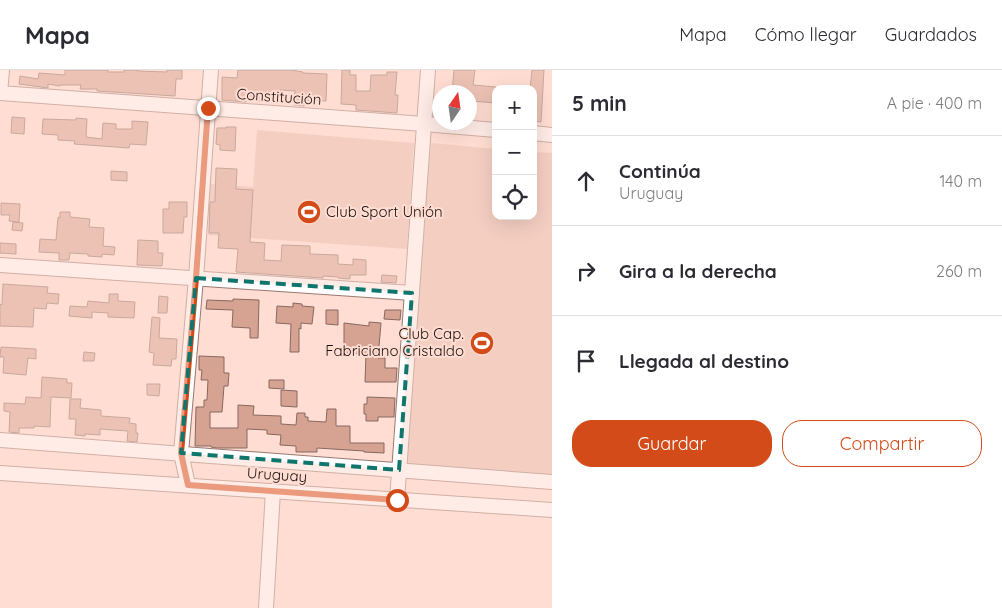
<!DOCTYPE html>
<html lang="es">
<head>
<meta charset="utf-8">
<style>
	:root { --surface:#fff; --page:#f2f2f3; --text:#2b2b33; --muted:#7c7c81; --line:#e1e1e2; --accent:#d24b19 }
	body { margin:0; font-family:Quicksand,sans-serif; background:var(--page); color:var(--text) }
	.controls { position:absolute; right:15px; top:15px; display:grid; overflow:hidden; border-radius:10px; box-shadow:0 5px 20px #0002 }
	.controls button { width:45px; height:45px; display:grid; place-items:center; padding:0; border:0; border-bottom:1px solid var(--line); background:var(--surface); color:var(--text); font:25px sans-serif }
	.compass { position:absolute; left:432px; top:15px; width:45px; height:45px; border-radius:50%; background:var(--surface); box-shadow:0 5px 20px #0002; rotate:13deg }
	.stop { position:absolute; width:15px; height:15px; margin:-11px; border:4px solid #d24b19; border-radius:50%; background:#fff }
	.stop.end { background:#d24b19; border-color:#fff; box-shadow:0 1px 5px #0008 }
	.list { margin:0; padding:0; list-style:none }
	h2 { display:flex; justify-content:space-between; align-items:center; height:65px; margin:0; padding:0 20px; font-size:21px }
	h2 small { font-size:16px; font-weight:400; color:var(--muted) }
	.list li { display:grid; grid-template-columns:32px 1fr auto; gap:15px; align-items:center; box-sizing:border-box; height:90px; padding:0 20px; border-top:1px solid var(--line) }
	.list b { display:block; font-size:19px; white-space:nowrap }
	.list p { margin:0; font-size:16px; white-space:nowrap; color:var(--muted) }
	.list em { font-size:16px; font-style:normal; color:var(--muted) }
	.actions { display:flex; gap:10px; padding:15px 20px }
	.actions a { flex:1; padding:11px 0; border:1px solid var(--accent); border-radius:20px; text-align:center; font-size:18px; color:var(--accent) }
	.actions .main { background:var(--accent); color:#fff }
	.icon { flex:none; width:28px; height:28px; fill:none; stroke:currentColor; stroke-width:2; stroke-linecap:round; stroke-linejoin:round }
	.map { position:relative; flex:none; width:552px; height:538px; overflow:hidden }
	header { display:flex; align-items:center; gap:30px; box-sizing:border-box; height:70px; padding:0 25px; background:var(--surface); border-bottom:1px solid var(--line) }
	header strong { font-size:24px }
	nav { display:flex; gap:28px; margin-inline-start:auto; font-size:18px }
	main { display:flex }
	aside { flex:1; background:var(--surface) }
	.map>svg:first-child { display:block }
	.green { fill:#e8bcaf }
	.building { fill:#d6a291; stroke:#866960 }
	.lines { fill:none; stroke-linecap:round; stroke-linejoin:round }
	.minor-casing { stroke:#987a71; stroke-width:16 }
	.minor { stroke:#fff; stroke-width:14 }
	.route { stroke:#d24b19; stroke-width:6 }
	.marked { fill:none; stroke:#0f766e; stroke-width:4; stroke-dasharray:10 6; stroke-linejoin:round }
	.labels { text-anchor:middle; stroke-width:4; stroke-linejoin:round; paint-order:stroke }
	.street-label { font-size:15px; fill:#1b100d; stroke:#ffddd2 }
	.poi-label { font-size:15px; fill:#1b100d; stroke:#ffddd2; text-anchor:start }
</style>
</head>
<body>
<header>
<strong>Mapa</strong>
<nav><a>Mapa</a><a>Cómo llegar</a><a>Guardados</a></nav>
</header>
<main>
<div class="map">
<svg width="552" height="538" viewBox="0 0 552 538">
	<rect width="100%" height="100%" fill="#ffddd2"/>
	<g class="green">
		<polygon points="257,60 414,73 407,179 208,165 210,114 253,117"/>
		<polygon points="431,73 496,79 496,146 533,146 533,82 552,83 552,412 399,400"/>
	</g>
	<g class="building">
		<polygon points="65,0 108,0 108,2 124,2 124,0 138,0 138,1 167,2 167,0 182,0 182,9 176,9 175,26 97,21 97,19 80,19 81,15 60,15 60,16 48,14 48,18 19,14 20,6 38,9 39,3 65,5"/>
		<polygon points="238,0 291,0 303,2 303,3 327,4 326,31 308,30 308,31 304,31 304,36 294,35 295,21 280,20 280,23 275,23 275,27 262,26 261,31 246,30 246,32 222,30 222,7 237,8"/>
		<polygon points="342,0 350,0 350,5 356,5 356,21 370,21 371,5 387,5 387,2 397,2 395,25 398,25 397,43 356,40 356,35 341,34"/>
		<polygon points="454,0 475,0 473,15 496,17 496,33 470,31 470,22 452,22"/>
		<polygon points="532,0 544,0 541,52 533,51 533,19 530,19"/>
		<polygon points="435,29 440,30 440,47 433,46"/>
		<polygon points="12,47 25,48 24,64 11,63"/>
		<polygon points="76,48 87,49 86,67 102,69 103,53 116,54 116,59 132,59 132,51 148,52 146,75 130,74 129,78 74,74 75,71 58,70 58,65 42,64 43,49 76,50"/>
		<polygon points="226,57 236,57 235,81 220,80 220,75 216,74 217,58 226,58"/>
		<polygon points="216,98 237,99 236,119 253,120 250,172 265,173 264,190 281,191 282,175 310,176 310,184 338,185 338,194 353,195 353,189 366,190 366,205 350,205 350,209 338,208 338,207 323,206 323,208 236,202 238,179 218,178 219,163 209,163 210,132 215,132"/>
		<polygon points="111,101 127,102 127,111 111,110"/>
		<polygon points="169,132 187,132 187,147 184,147 183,163 163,163 163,139 169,139"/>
		<polygon points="1,133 20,134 19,152 9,151 10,145 1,145"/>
		<polygon points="60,142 70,142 70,147 90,149 89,157 104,158 103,176 115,177 114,185 102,184 102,187 88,186 88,184 70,183 69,190 59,190 59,183 39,182 40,169 56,170 58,147 60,148"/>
		<polygon points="13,152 23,153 22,161 12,160"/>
		<polygon points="138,170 158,171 158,183 163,183 162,196 137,195"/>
		<polygon points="0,173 16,174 16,184 0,183"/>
		<polygon points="382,205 397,206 396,213 381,212"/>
		<polygon points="3,214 48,217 47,223 59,224 58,234 47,233 46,239 34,238 33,257 0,256 0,234 2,235"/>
		<polygon points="109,224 118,224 118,231 135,232 134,248 108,247 108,243 92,242 92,248 69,246 70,236 87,237 88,231 109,233"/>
		<polygon points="159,226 168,227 167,243 158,243"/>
		<polygon points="233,229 259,230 258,268 250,268 250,258 232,257 233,240 206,239 207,230 233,231"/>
		<polygon points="293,233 302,234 302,236 314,237 312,254 301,253 301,259 299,258 299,282 290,282 291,254 276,253 277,236 293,237"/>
		<polygon points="326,240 338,240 338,255 326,254"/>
		<polygon points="385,240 401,240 400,250 384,249"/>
		<polygon points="152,247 160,248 159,268 177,269 176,289 172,289 171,296 153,295 154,283 149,282"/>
		<polygon points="369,252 381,253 378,288 385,288 385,298 397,298 396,312 365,312 366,284 344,283 344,253 369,256"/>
		<polygon points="1,277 36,279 36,289 28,288 26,305 3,303 4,287 0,287"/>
		<polygon points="84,282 95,283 94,291 83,291"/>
		<polygon points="199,286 224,287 224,303 229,303 228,316 224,316 222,342 210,342 210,358 238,358 238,335 254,336 253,345 281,346 281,354 296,355 297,343 305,343 305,347 308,347 308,351 326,352 327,339 336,339 336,356 350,356 350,373 384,373 384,383 364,382 364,381 317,378 317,382 296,382 296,376 280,375 281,365 267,364 267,360 247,359 247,378 217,378 211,377 211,376 195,376 196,337 204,337 204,330 207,330 208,310 201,310 202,300 199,300"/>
		<polygon points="42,307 67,309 67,313 72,313 71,328 51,327 50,357 34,356 34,358 19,358 19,363 9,362 10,342 4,341 4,333 25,334 26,327 41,328"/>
		<polygon points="269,310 284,310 284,319 269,318"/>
		<polygon points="147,314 160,314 159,326 147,325"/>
		<polygon points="281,320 297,321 297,337 281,336"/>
		<polygon points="367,327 395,328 394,347 378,347 378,351 366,351 366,344 364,344 364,334 367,334"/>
		<polygon points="70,329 81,329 80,338 101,340 101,346 130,348 129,353 136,354 136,363 138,363 137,372 127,371 128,361 100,359 100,365 85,364 85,366 75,365 76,349 69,349"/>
	</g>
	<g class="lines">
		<g class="minor-casing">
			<g id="minor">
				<polyline points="2,0 0,23 424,54 496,60"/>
				<polyline points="533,63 552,65"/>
				<polyline points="0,195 412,223"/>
				<polyline points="0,370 552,412"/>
				<polyline points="0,403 552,440"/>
				<polyline points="188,415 181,383 196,208 211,0"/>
				<polyline points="397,430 428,0"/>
				<polyline points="266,538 273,421"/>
			</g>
		</g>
		<use href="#minor" class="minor"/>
	</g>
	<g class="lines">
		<polyline class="route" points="208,38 196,208 181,383 188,415 397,430"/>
	</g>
	<path d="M0 0H552V538H0ZM196,208L412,223L399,400L181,383Z" fill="#ffddd2" fill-opacity=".55" fill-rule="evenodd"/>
	<path class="marked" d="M196,208L412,223L399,400L181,383Z"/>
	<defs>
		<g id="stadium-disc" transform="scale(1.25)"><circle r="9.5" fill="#d24b19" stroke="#ffddd2"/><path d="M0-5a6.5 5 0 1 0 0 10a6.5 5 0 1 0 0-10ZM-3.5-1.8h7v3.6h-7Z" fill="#fff"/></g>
	</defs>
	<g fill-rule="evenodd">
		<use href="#stadium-disc" x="309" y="142"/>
		<use href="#stadium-disc" x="482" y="273"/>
	</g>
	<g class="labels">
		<g class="street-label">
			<text transform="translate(279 27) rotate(4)" y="5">Constitución</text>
			<text transform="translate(277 405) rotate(4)" y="5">Uruguay</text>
		</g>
		<g class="poi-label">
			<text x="326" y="147">Club Sport Unión</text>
			<text x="464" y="269" text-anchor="end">Club Cap.<tspan x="464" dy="17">Fabriciano Cristaldo</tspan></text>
		</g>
	</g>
</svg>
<div class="controls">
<button>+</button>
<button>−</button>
<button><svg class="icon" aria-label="locate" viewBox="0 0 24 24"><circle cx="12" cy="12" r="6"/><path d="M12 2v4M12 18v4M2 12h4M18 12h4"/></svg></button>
</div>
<svg class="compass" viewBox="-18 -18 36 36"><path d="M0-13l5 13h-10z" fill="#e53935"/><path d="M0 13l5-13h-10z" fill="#7c7c81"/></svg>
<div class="stop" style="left:397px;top:430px"></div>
<div class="stop end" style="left:208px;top:38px"></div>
</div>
<aside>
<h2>5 min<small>A pie · 400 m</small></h2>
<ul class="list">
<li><svg class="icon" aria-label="ahead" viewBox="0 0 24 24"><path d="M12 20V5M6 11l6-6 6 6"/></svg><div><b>Continúa</b><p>Uruguay</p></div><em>140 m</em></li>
<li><svg class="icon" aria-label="right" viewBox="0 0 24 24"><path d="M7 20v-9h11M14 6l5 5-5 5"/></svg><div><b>Gira a la derecha</b></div><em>260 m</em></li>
<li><svg class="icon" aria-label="arrive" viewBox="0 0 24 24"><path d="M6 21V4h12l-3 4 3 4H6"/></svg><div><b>Llegada al destino</b></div></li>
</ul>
<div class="actions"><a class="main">Guardar</a><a>Compartir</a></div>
</aside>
</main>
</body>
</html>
